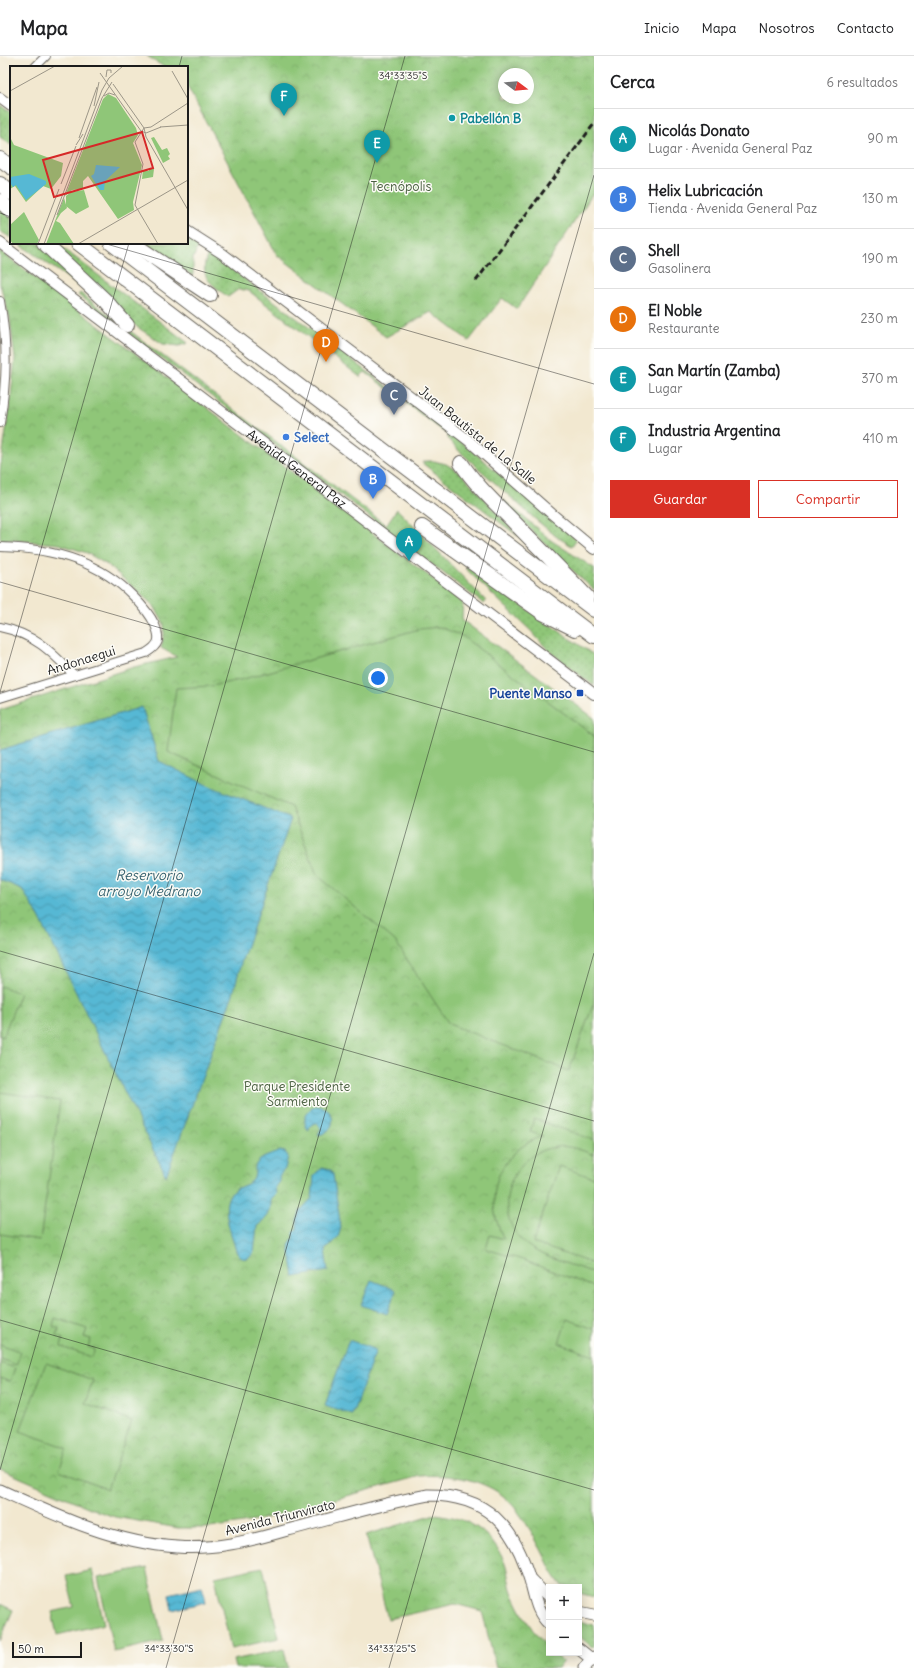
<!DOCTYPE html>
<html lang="es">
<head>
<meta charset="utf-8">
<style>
	:root { --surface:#fff; --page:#f6f6f6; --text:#202124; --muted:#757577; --line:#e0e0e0; --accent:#d93025 }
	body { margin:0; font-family:Delius,sans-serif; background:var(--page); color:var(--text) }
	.controls { position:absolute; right:12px; bottom:12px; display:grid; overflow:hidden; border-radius:0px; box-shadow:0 2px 10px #0003 }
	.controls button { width:36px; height:36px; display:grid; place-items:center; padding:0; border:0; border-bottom:1px solid var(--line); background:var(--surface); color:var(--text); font:20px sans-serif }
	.compass { position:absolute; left:498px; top:12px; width:36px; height:36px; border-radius:50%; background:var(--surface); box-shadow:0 2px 10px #0003; rotate:106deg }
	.scale { position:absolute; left:12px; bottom:10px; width:70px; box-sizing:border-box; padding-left:4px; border:2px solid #1c1c1c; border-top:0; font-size:11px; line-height:14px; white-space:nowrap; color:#1c1c1c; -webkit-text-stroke:3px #fdfcf7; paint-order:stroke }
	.you { position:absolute; left:378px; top:622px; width:14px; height:14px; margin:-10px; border:3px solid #fff; border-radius:50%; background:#1a73e8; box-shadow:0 0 0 6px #1a73e833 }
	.badge { display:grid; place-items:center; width:26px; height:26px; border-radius:50%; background:var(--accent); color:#fff; font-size:13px; font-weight:700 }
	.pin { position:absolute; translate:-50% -33px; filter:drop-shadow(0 1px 2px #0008) }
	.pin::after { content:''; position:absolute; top:21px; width:14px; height:12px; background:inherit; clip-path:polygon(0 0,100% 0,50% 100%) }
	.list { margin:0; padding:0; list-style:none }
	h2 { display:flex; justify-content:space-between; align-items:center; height:52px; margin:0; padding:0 16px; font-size:17px }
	h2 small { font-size:13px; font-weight:400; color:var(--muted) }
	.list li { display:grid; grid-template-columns:26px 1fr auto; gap:12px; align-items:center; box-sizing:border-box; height:60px; padding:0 16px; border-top:1px solid var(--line) }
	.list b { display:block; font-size:15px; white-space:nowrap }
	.list p { margin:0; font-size:13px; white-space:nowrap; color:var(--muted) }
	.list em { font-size:13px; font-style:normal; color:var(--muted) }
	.actions { display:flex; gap:8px; padding:12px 16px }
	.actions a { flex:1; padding:9px 0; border:1px solid var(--accent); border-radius:0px; text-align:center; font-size:14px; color:var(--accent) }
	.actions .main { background:var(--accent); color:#fff }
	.map { position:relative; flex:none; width:594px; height:1612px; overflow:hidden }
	header { display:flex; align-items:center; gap:24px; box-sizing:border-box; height:56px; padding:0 20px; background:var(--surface); border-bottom:1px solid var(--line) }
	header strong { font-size:19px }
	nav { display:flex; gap:22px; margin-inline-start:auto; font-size:14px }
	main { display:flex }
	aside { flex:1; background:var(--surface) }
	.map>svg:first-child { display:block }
	.grass { fill:url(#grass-dots); stroke:#56714a }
	.park { fill:url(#park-crowns); stroke:#56714a; fill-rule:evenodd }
	.garden { fill:#8fc678; stroke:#56714a }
	.water { fill:url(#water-waves); stroke:#396a78 }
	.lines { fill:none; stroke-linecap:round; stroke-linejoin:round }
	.minor-casing { stroke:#67635b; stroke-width:10 }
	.tertiary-casing { stroke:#67635b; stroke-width:12 }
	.secondary-casing { stroke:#67635b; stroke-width:13 }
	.motorway-casing { stroke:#67635b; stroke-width:16 }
	.minor { stroke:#fff; stroke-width:8 }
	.tertiary { stroke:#fff; stroke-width:10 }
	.secondary { stroke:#fff; stroke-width:11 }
	.motorway { stroke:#fff; stroke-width:14 }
	.rail { stroke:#1c1c1c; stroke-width:3; stroke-dasharray:6 3; stroke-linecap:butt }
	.ticks { fill:none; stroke:#1c1c1c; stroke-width:1; stroke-opacity:0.45 }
	.culture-dot { fill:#0f9aa8; stroke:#fdfcf7; stroke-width:1.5 }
	.shop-dot { fill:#3f7fe0; stroke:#fdfcf7; stroke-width:1.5 }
	.transit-dot { fill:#1a4fb4; stroke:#fdfcf7; stroke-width:1.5 }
	.labels { text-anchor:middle; stroke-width:3; stroke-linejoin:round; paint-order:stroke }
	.culture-label { font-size:13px; font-weight:bold; fill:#0d838f; stroke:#fdfcf7; text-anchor:start }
	.park-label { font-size:13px; fill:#4a6041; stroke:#fdfcf7 }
	.street-label { font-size:13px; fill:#1c1c1c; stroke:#fdfcf7 }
	.shop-label { font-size:13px; font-weight:bold; fill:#366cbe; stroke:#fdfcf7; text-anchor:start }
	.transit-label { font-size:13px; font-weight:bold; fill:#164399; stroke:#fdfcf7; text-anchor:end }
	.water-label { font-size:14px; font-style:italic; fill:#36626f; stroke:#fdfcf7 }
	.inset-road { fill:none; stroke:#9c9688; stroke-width:1 }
	.view { fill:#d62828; fill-opacity:0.15; stroke:#d62828; stroke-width:2 }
	.inset-edge { fill:none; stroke:#1c1c1c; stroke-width:2 }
	.ticks-label { font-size:10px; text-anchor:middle; fill:#1c1c1c; stroke:#fdfcf7; stroke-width:3; stroke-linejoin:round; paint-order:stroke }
</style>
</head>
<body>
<header>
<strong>Mapa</strong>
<nav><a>Inicio</a><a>Mapa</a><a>Nosotros</a><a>Contacto</a></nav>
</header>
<main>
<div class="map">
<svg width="594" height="1612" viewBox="0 0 594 1612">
	<defs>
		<pattern id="grass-dots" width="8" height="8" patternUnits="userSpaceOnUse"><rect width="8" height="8" fill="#8fc678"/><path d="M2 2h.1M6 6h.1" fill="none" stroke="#7baa67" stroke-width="1.8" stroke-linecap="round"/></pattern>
		<pattern id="park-crowns" width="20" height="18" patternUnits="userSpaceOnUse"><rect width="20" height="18" fill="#8fc678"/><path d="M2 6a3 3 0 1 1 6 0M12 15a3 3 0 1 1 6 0" fill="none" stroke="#7baa67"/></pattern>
		<pattern id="water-waves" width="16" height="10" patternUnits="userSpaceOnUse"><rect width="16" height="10" fill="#56b8d4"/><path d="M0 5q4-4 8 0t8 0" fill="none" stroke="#4695ab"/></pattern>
	</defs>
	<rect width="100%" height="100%" fill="#fdfcf7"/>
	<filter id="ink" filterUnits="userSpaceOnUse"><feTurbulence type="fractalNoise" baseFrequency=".025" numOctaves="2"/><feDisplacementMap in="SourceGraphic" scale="8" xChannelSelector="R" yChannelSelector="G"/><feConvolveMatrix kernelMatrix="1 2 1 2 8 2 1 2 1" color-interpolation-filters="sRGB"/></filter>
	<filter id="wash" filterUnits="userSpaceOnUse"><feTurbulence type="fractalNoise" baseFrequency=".012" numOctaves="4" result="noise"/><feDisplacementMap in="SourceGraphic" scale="16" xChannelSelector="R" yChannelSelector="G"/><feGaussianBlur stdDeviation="0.9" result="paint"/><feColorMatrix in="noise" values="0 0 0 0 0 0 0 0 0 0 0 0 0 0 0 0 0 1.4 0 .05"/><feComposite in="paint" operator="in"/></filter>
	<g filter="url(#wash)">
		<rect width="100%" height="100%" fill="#f2e8d0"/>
		<g class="grass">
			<polygon points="0,49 11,57 11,89 0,81"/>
			<polygon points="0,151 11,161 11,182 0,175"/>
			<polygon points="187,181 197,188 198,191 193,202 193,220 142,187 187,187"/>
			<polygon points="18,187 38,187 88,236"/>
			<polygon points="50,187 56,187 188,287 179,290 163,288 137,271"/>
			<path d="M209,196L469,392L577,484L572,490L557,481L535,463L456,392L447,381V378L365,316L360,321L249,235L239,233L228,241C210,227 197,220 209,196Z"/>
			<polygon points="80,237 386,469 397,453 486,545 484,548 78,239"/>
			<polygon points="426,405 434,405 446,408 462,418 518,480 422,407"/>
			<polygon points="495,437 552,485 594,512 594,534 553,496"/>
			<polygon points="467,510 492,529 594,599 594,630 549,595 531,575 465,512"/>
		</g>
		<g class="park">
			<path d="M147,0H594V136L517,253L502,242L469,285L431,256L386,281L277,199L187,30V11H164ZM504,18H528V42H504Z"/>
			<path d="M0,195L429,520L463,547L462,564L594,662V1541L579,1537V1531L562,1530C550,1516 547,1503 538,1488C529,1471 517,1451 502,1439C479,1422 447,1418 420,1420L255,1465L210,1472H178L115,1461L97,1455L0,1413V654L134,611L177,601L161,592L164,578V568L154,550L109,510L87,497L59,488L0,483V415L10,348L15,303L10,263L0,228Z"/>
			<path d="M435,1458C468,1462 488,1473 503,1503C508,1513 508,1525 512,1536C520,1556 533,1577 549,1592V1597H555L563,1605L558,1612H496L482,1555L455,1548L388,1563L366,1479Z"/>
			<polygon points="579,1565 594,1569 594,1590 592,1591 579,1580"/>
		</g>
		<g class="garden">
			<polygon points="440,571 462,580 594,680 594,946 569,1015 449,968 395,885 317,819 291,751 168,696 176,632 211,630 240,624 419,573"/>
			<polygon points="0,930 20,937 3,981 0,980"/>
			<polygon points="0,1036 60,1045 40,1184 0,1178"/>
			<path d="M534,1063L594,1084V1099C582,1094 569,1089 556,1091C508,1097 489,1159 527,1189C544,1203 574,1209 594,1217V1231L523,1204L486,1193L490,1179L504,1183C482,1141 497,1096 543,1080L530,1076Z"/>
			<polygon points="559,1110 594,1122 594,1208 533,1187"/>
			<polygon points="55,1262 87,1273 84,1281 91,1283 88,1291 95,1293 92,1301 61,1291 63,1283 57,1280 59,1272 53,1270"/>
			<polygon points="567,1263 594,1273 594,1300 559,1287"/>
			<polygon points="0,1288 21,1296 16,1309 0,1303"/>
			<polygon points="0,1307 15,1312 10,1326 0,1322"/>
			<polygon points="46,1307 93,1324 85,1347 132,1365 107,1433 59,1415 67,1392 20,1375"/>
			<polygon points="263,1511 279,1582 231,1593 215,1521"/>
			<polygon points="147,1512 163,1585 114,1596 98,1522"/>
			<polygon points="92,1514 104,1568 57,1579 52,1556 74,1551 66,1520"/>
			<polygon points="0,1548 13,1554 0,1585"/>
			<polygon points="284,1593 288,1612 235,1612 233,1604"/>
		</g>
		<g class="water">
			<polygon points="142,651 159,705 205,728 291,763 241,907 233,938 166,1120 39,861 22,833 0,824 0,694"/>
			<path d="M317,1050C337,1052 338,1076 318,1079L321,1073L317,1067L312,1068L309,1072V1075C301,1065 305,1054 317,1050Z"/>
			<path d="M280,1095L285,1096L288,1100L285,1113L279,1120L280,1126L275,1131L276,1138L271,1143C271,1159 268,1161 257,1170L254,1196L249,1202C243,1204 239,1201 236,1195C232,1179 219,1150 232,1136C237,1131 245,1130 251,1126C258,1120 252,1111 258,1106C262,1101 274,1098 280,1095Z"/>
			<polygon points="321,1112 330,1114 333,1118 341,1172 338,1181 325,1194 328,1215 294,1221 289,1189 293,1182 293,1177 297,1173 297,1165 300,1155 312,1142 314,1119"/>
			<polygon points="371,1224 396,1234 387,1258 361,1249"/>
			<polygon points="349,1284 376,1294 352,1359 325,1349"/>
			<polygon points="202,1530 206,1546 172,1554 169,1538"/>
		</g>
	</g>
	<g filter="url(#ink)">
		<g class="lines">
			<g class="minor-casing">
				<g id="minor">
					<polyline points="35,11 46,0"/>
					<path d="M0,245C8,289 7,323 0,367"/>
					<path d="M0,491C49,492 98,504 133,540C142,549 150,558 155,569C161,584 159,589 146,597L0,642"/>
					<path d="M0,571C34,578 51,595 74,619"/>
				</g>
			</g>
			<g class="tertiary-casing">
				<g id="tertiary">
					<polyline points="0,42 11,50"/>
					<polyline points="187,175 223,198 468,384 552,458 594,493"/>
					<path id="s1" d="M0,187L594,638"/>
				</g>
			</g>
			<g class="secondary-casing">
				<g id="secondary">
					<path d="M0,1434C57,1460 114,1487 177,1491C214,1494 249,1485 284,1475C332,1463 379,1448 428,1439C487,1439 514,1470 530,1524C535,1541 536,1556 549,1568"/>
					<polyline points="531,1524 549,1542"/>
					<polyline points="579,1556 594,1559"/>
					<polyline points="579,1593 594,1605"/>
					<polyline points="584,1612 594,1601"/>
				</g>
			</g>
			<g class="motorway-casing">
				<g id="motorway">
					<polyline points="0,103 11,111"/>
					<polyline points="0,128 11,137"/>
					<polyline points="0,145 11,155"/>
					<polyline points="44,187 106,245 127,269"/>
					<polyline points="78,187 594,580"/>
					<polyline points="111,187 594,554"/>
					<polyline points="132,187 210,239"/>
					<path d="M461,407C475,428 494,446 512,464C537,490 563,515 587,541"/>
					<polyline points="422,471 543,557 575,573"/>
				</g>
			</g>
			<use href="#minor" class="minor"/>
			<use href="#tertiary" class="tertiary"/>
			<use href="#secondary" class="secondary"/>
			<use href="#motorway" class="motorway"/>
			<polyline class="rail" points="476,225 594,68"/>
		</g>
	</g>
	<path class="ticks" d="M179,11L182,0M0,157L11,161M103,187L594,328M0,526L594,696M0,636L129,187M0,895L594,1065M0,1264L594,1434M0,1414L405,0M166,1612L594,119M389,1612L594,897"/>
	<circle class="culture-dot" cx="452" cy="62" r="4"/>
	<circle class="shop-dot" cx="286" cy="381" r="4"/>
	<rect class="transit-dot" x="576" y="633" width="8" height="8" rx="2"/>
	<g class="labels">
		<g class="culture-label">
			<text x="460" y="67">Pabellón B</text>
		</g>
		<g class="park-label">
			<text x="401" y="135">Tecnópolis</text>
			<text x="297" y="1035">Parque Presidente<tspan x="297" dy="15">Sarmiento</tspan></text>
		</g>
		<g class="street-label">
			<text transform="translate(478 379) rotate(39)" y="5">Juan Bautista de La Salle</text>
			<text dy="5" stroke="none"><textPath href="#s1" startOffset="373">Avenida General Paz</textPath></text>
			<text transform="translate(81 604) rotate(-17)" y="5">Andonaegui</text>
			<text transform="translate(280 1461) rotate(-14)" y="5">Avenida Triunvirato</text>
		</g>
		<g class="shop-label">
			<text x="294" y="386">Select</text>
		</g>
		<g class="transit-label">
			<text x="572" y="642">Puente Manso</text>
		</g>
		<g class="water-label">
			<text x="149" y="824">Reservorio<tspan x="149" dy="16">arroyo Medrano</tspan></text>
		</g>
	</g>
	<g transform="translate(10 10)">
		<rect width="178" height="178" fill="#f2e8d0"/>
		<path d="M98,28L106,32L126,62L128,69L123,77L132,99L123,136L124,144L108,153L78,110L73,115V123L62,124L55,130L93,33ZM0,71L4,79L53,97L51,110L41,123L33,120L16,136L5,120L0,123ZM144,71L152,84L157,82L160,88L158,90L160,93L153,97L141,72ZM74,124L79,141L66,148L56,140V130L61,126ZM54,132L57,142L51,147L46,155L50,157L64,178H36ZM14,146L29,174L27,178H3L0,174V159Z" fill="#8fc678"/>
		<path d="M101,65L109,67V80L100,79ZM82,77L96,78L95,86L85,100L84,108L80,109L71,94L76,79ZM139,102L144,103L143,111L132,113L133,104L139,105Z" fill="#8fc678"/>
		<path d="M86,99L110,101L95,115L94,124H90L81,110L84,108ZM19,108L36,115V118L16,134L6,119L3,121L0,117V111Z" fill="#56b8d4"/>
		<path class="inset-road" d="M162,5L178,33M90,7L131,65L136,67L151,61M96,11L97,4H101V7M103,18L134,62M0,25L45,0M94,30L99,27L105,29M84,40L89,16M150,61L178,59M134,62L136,71L178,144M134,62L125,76L133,98L125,139L148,178M134,62L141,61L178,37M69,72L87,21M66,79L73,68M51,118L66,80M47,149L92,32L102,16M28,178L49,123M34,178L92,24L99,12L113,0M68,178L178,114"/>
		<path class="view" d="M132,66L143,102L44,131L33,94Z"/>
		<rect width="178" height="178" class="inset-edge"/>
	</g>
	<g class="ticks-label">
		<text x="403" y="23">34°33'35"S</text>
		<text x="169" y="1596">34°33'30"S</text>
		<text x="392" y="1596">34°33'25"S</text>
	</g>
</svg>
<div class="controls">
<button>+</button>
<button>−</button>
</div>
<svg class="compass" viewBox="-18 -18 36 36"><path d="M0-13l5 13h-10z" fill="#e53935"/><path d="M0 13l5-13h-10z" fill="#757577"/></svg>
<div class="scale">50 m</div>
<div class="you"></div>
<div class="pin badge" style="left:409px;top:505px;background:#0f9aa8">A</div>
<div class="pin badge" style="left:373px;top:443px;background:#3f7fe0">B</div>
<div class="pin badge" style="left:394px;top:359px;background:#5c6f8a">C</div>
<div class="pin badge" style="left:326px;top:306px;background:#e8710a">D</div>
<div class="pin badge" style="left:377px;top:107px;background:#0f9aa8">E</div>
<div class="pin badge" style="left:284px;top:60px;background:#0f9aa8">F</div>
</div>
<aside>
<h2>Cerca<small>6 resultados</small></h2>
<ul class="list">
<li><span class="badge" style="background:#0f9aa8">A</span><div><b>Nicolás Donato</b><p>Lugar · Avenida General Paz</p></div><em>90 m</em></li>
<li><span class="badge" style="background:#3f7fe0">B</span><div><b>Helix Lubricación</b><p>Tienda · Avenida General Paz</p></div><em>130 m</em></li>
<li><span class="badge" style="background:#5c6f8a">C</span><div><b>Shell</b><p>Gasolinera</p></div><em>190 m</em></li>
<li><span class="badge" style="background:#e8710a">D</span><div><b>El Noble</b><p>Restaurante</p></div><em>230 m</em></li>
<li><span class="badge" style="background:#0f9aa8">E</span><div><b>San Martín (Zamba)</b><p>Lugar</p></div><em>370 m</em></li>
<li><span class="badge" style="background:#0f9aa8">F</span><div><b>Industria Argentina</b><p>Lugar</p></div><em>410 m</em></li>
</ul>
<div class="actions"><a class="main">Guardar</a><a>Compartir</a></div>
</aside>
</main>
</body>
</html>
